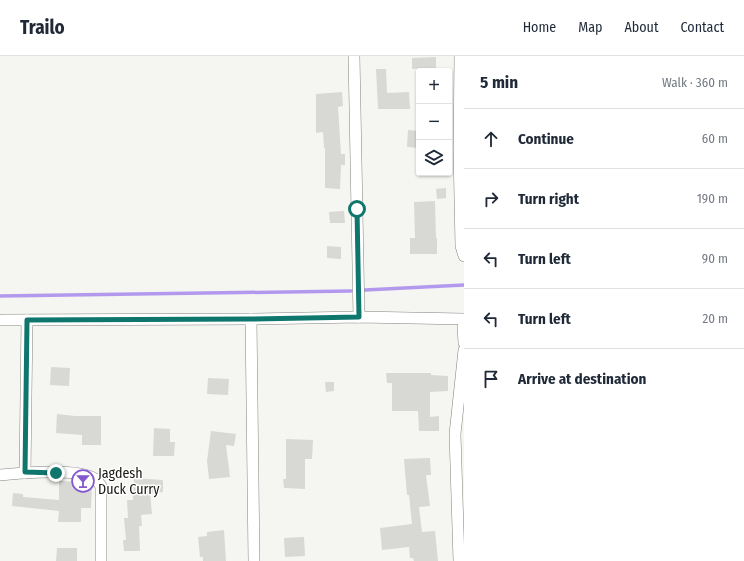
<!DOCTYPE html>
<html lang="en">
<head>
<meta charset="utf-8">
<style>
	:root { --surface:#fff; --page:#f6f6f7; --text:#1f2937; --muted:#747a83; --line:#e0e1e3 }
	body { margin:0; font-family:"Fira Sans Condensed",sans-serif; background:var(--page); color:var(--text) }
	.controls { position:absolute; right:12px; top:12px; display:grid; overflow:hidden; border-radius:4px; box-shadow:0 1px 3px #0004 }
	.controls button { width:36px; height:36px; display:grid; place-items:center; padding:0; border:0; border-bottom:1px solid var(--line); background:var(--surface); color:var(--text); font:20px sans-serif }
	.stop { position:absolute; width:12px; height:12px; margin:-9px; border:3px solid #0f766e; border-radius:50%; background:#fff }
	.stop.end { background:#0f766e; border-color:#fff; box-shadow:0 1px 4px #0008 }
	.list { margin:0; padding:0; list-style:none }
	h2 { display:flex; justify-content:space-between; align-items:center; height:52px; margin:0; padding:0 16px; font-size:17px }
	h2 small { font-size:13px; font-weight:400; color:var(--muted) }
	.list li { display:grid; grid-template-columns:26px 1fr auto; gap:12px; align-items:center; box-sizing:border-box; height:60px; padding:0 16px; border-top:1px solid var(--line) }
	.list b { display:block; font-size:15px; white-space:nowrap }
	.list em { font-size:13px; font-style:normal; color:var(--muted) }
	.icon { flex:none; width:22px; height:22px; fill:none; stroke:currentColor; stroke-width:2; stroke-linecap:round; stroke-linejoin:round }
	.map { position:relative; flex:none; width:464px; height:505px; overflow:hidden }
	header { display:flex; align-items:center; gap:24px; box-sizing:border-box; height:56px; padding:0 20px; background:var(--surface); border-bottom:1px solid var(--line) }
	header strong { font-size:19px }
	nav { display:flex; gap:22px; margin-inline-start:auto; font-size:14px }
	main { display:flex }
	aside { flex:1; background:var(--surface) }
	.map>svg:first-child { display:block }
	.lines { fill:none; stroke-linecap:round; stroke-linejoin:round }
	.stream { stroke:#b299ee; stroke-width:3.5 }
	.building { fill:#d8d8d5 }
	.minor-casing { stroke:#848480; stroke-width:12 }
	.minor { stroke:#fff; stroke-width:11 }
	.route { stroke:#0f766e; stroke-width:5 }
	.labels { text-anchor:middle; stroke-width:3; stroke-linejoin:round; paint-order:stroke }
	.poi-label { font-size:14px; fill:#171716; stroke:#fffffe; text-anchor:start }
</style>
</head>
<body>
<header>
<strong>Trailo</strong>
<nav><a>Home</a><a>Map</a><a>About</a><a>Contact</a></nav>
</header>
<main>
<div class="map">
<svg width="464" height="505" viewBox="0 0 464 505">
	<rect width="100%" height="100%" fill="#f5f5f1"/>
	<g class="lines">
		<g class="stream">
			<polyline points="365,234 464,229"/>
			<polyline points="0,240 351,235"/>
		</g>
	</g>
	<g class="building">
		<polygon points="436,1 436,12 412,13 412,2"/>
		<polygon points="376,13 386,13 387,37 409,36 410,53 378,53"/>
		<polygon points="342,36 343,50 338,51 341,98 345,98 345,109 341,109 340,133 325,132 325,92 324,92 323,76 316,77 316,38"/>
		<polygon points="408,74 419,75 419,92 407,91"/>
		<polygon points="446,132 446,142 437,143 436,133"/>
		<polygon points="435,145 436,182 437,182 437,198 410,198 410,182 415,182 414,146"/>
		<polygon points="344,155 345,167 330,167 329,156"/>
		<polygon points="327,190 341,191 341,203 327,202"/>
		<polygon points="51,311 70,312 69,330 50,329"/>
		<polygon points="386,317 431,317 431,319 448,320 448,335 430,336 430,361 439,360 439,375 419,375 418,355 392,355 392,327 387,327"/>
		<polygon points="208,322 229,323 228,339 207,338"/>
		<polygon points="325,326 334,326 334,335 326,336"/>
		<polygon points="57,358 75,360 101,360 101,389 82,389 82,379 56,377"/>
		<polygon points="154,372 170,373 170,386 175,386 174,400 153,400"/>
		<polygon points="211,375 236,378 234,390 226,389 230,421 209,423 207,405"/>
		<polygon points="286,383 313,384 312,403 305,403 305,433 284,432 283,423 286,423"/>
		<polygon points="430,402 431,419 426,419 430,450 419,451 422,476 435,475 438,505 414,505 413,502 410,502 409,491 382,494 380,472 412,468 409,439 407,439 404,403"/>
		<polygon points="134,422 163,424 163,436 150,437 152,458 141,459 142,470 139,470 140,495 124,495 123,484 126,484 124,462 128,462 127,444 133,444"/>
		<polygon points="59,425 84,426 92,429 91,452 81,452 81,466 58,466 59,455 12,450 13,437 23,438 23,441 59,444"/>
		<polygon points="224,474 226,505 203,505 203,501 200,501 198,481 207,480 207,476"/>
		<polygon points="304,481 305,500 285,501 284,482"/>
		<polygon points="57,492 77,492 77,505 56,505"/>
	</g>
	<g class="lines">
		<g class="minor-casing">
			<g id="minor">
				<polyline points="354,0 359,261"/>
				<polyline points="460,0 459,94 461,190 464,200"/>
				<polyline points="251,263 254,505"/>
				<polyline points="2,264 251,263 359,261 464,263"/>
				<polyline points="464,267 463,271 464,287"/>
				<polyline points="25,417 27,264"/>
				<path d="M0,419C20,417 79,412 95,423C98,425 99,427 101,430V505"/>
				<polyline points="459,505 455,378 464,294"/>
			</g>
		</g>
		<use href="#minor" class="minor"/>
	</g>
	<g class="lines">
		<polyline class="route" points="56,417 25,416 27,264 251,263 359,261 357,153"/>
	</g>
	<defs>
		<g id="bar-ring" transform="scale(1.15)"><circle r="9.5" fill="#fffffe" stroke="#8458d1" stroke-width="1.5"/><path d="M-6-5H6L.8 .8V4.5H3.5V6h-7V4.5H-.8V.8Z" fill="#8458d1"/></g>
	</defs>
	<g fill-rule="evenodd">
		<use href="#bar-ring" x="83" y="425"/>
	</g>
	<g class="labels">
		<g class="poi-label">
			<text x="98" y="422">Jagdesh<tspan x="98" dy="16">Duck Curry</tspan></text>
		</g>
	</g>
</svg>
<div class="controls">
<button>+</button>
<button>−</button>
<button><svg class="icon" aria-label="layers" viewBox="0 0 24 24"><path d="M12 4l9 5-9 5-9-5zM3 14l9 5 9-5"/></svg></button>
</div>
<div class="stop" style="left:357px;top:153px"></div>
<div class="stop end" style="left:56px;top:417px"></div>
</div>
<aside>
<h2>5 min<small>Walk · 360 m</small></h2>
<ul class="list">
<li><svg class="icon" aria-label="ahead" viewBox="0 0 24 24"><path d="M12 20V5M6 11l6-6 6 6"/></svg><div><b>Continue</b></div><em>60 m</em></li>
<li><svg class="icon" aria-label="right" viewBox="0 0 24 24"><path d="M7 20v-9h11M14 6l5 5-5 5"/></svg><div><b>Turn right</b></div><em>190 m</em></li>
<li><svg class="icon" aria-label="left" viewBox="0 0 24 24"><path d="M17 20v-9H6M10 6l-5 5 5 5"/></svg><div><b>Turn left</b></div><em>90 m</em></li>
<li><svg class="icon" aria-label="left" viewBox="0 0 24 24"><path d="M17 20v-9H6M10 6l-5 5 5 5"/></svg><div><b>Turn left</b></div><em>20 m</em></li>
<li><svg class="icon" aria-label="arrive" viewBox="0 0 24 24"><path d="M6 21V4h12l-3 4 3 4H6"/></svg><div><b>Arrive at destination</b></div></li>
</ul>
</aside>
</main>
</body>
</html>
